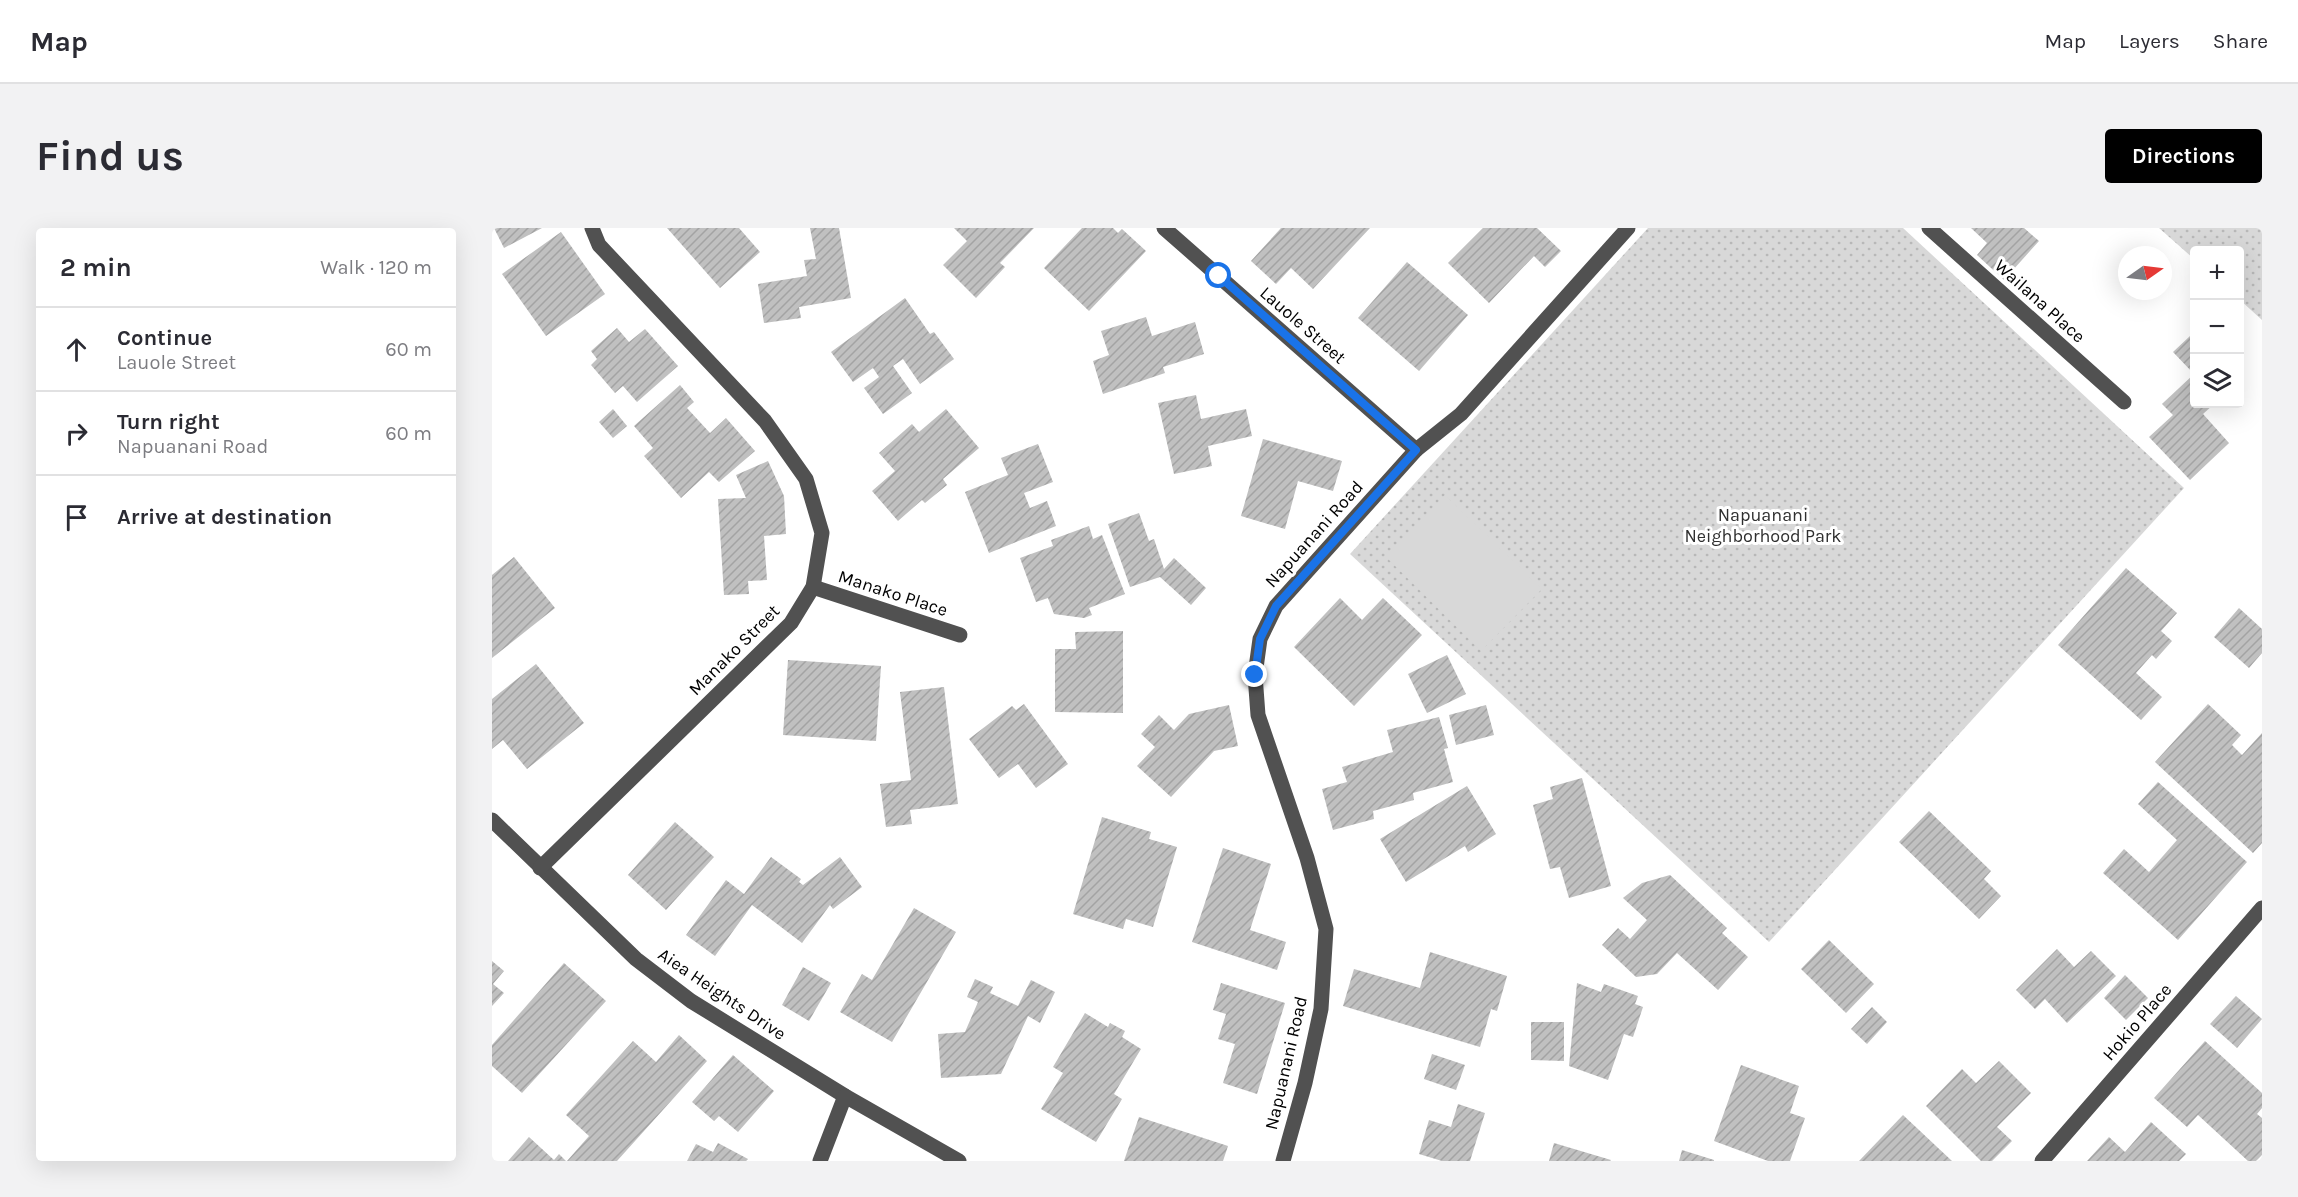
<!DOCTYPE html>
<html lang="en">
<head>
<meta charset="utf-8">
<style>
	:root { --surface:#fff; --page:#f2f2f3; --text:#2b2b33; --muted:#7c7c81; --line:#e1e1e2; --accent:#000 }
	body { margin:0; font-family:Karla,sans-serif; background:var(--page); color:var(--text) }
	.controls { position:absolute; right:18px; top:18px; display:grid; overflow:hidden; border-radius:6px; box-shadow:0 6px 24px #0002 }
	.controls button { width:54px; height:54px; display:grid; place-items:center; padding:0; border:0; border-bottom:2px solid var(--line); background:var(--surface); color:var(--text); font:30px sans-serif }
	.compass { position:absolute; left:1626px; top:18px; width:54px; height:54px; border-radius:50%; background:var(--surface); box-shadow:0 6px 24px #0002; rotate:76deg }
	.stop { position:absolute; width:18px; height:18px; margin:-14px; border:4px solid #1a73e8; border-radius:50%; background:#fff }
	.stop.end { background:#1a73e8; border-color:#fff; box-shadow:0 2px 6px #0008 }
	.list { margin:0; padding:0; list-style:none }
	h2 { display:flex; justify-content:space-between; align-items:center; height:78px; margin:0; padding:0 24px; font-size:26px }
	h2 small { font-size:20px; font-weight:400; color:var(--muted) }
	.list li { display:grid; grid-template-columns:39px 1fr auto; gap:18px; align-items:center; box-sizing:border-box; height:84px; padding:0 24px; border-top:2px solid var(--line) }
	.list b { display:block; font-size:22px; white-space:nowrap }
	.list p { margin:0; font-size:20px; white-space:nowrap; color:var(--muted) }
	.list em { font-size:20px; font-style:normal; color:var(--muted) }
	.icon { flex:none; width:33px; height:33px; fill:none; stroke:currentColor; stroke-width:2; stroke-linecap:round; stroke-linejoin:round }
	.map { position:relative; flex:none; width:1770px; height:933px; overflow:hidden; border-radius:6px }
	header { display:flex; align-items:center; gap:36px; box-sizing:border-box; height:84px; padding:0 30px; background:var(--surface); border-bottom:2px solid var(--line) }
	header strong { font-size:28px }
	nav { display:flex; gap:33px; margin-inline-start:auto; font-size:21px }
	.intro { display:flex; align-items:center; justify-content:space-between; box-sizing:border-box; height:144px; padding:0 36px }
	h1 { margin:0; font-size:42px }
	.button { padding:15px 27px; border-radius:6px; background:var(--accent); color:#fff; font-size:21px; font-weight:700 }
	main { display:flex; gap:36px; padding:0 36px }
	aside { flex:1; background:var(--surface); border-radius:6px; box-shadow:0 6px 24px #0002 }
	.map>svg:first-child { display:block }
	.grass { fill:url(#grass-dots) }
	.garden { fill:#d8d8d8 }
	.building { fill:url(#building-hatch) }
	.lines { fill:none; stroke-linecap:round; stroke-linejoin:round }
	.minor { stroke:#515151; stroke-width:15 }
	.route { stroke:#1a73e8; stroke-width:8 }
	.labels { text-anchor:middle; stroke-width:6; stroke-linejoin:round; paint-order:stroke }
	.street-label { font-size:18px; fill:#000; stroke:#fff }
	.park-label { font-size:18px; fill:#2f2f2f; stroke:#fff }
</style>
</head>
<body>
<header>
<strong>Map</strong>
<nav><a>Map</a><a>Layers</a><a>Share</a></nav>
</header>
<div class="intro"><h1>Find us</h1><a class="button">Directions</a></div>
<main>
<aside>
<h2>2 min<small>Walk · 120 m</small></h2>
<ul class="list">
<li><svg class="icon" aria-label="ahead" viewBox="0 0 24 24"><path d="M12 20V5M6 11l6-6 6 6"/></svg><div><b>Continue</b><p>Lauole Street</p></div><em>60 m</em></li>
<li><svg class="icon" aria-label="right" viewBox="0 0 24 24"><path d="M7 20v-9h11M14 6l5 5-5 5"/></svg><div><b>Turn right</b><p>Napuanani Road</p></div><em>60 m</em></li>
<li><svg class="icon" aria-label="arrive" viewBox="0 0 24 24"><path d="M6 21V4h12l-3 4 3 4H6"/></svg><div><b>Arrive at destination</b></div></li>
</ul>
</aside>
<div class="map">
<svg width="1770" height="933" viewBox="0 0 1770 933">
	<defs>
		<pattern id="grass-dots" width="8" height="8" patternUnits="userSpaceOnUse" patternTransform="scale(1.5)"><rect width="8" height="8" fill="#d8d8d8"/><path d="M2 2h.1M6 6h.1" fill="none" stroke="#b8b8b8" stroke-width="1.8" stroke-linecap="round"/></pattern>
		<pattern id="building-hatch" width="6" height="6" patternUnits="userSpaceOnUse" patternTransform="scale(1.5)"><rect width="6" height="6" fill="#c0c0c0"/><path d="M-1 1l2-2M0 6l6-6M5 7l2-2" fill="none" stroke="#a3a3a3"/></pattern>
	</defs>
	<rect width="100%" height="100%" fill="#fff"/>
	<g class="grass">
		<polygon points="1156,0 1411,0 1692,260 1277,714 858,326"/>
		<polygon points="1667,0 1770,0 1770,92 1748,72 1748,22 1702,22 1702,31"/>
	</g>
	<polygon class="garden" points="953,267 1050,361 989,423 893,328"/>
	<g class="building">
		<polygon points="2,0 50,0 12,20"/>
		<polygon points="175,0 247,0 268,24 228,60"/>
		<polygon points="318,0 347,0 359,70 307,79 309,90 272,95 266,56 315,48 312,32 324,31"/>
		<polygon points="462,0 542,0 508,35 513,39 484,70 451,37 475,13"/>
		<polygon points="590,0 621,0 626,5 630,1 654,23 597,83 552,40"/>
		<polygon points="789,0 878,0 821,61 799,40 784,56 759,33"/>
		<polygon points="991,0 1045,0 1069,23 1053,39 1042,28 997,75 956,35"/>
		<polygon points="1479,0 1532,0 1547,13 1512,52 1485,27 1495,15"/>
		<polygon points="69,4 113,66 54,108 10,46"/>
		<polygon points="915,34 976,87 927,143 866,90"/>
		<polygon points="413,70 438,106 442,104 462,131 428,156 411,131 401,138 420,165 391,186 372,160 387,149 381,140 361,154 339,124"/>
		<polygon points="654,89 660,108 703,94 712,126 671,139 673,145 611,166 601,133 617,127 609,103"/>
		<polygon points="125,100 137,114 153,101 186,138 145,174 131,158 123,165 99,137 105,131 99,123"/>
		<polygon points="1698,108 1702,113 1702,176 1722,176 1711,186 1737,215 1698,252 1657,209 1681,187 1670,176 1702,146 1681,124"/>
		<polygon points="188,157 202,174 195,180 218,205 234,190 263,223 227,254 217,244 189,270 152,228 161,220 142,198"/>
		<polygon points="704,167 709,191 754,181 760,208 716,218 720,238 682,246 666,175"/>
		<polygon points="121,181 135,198 121,210 107,194"/>
		<polygon points="454,181 487,220 451,251 455,257 433,275 430,272 406,293 380,263 403,243 387,225 420,196 427,204"/>
		<polygon points="771,211 850,233 841,263 806,253 793,301 749,288"/>
		<polygon points="546,216 561,254 532,265 538,280 555,273 564,298 497,325 473,264 516,247 509,230"/>
		<polygon points="276,233 292,268 294,306 272,308 275,352 256,353 257,366 232,367 226,271 254,270 244,247"/>
		<polygon points="647,285 657,313 662,311 672,341 682,330 714,360 699,377 668,349 638,359 616,296"/>
		<polygon points="597,298 601,311 610,307 633,366 597,380 600,387 592,390 562,386 556,370 544,374 528,330 561,318 559,312"/>
		<polygon points="22,329 63,380 0,430 0,347"/>
		<polygon points="1634,340 1685,385 1669,403 1680,413 1664,431 1660,427 1644,445 1670,469 1649,492 1566,417"/>
		<polygon points="848,370 870,392 891,370 930,407 862,478 802,419"/>
		<polygon points="1747,380 1770,401 1770,425 1757,440 1722,409"/>
		<polygon points="631,403 631,485 563,484 563,421 584,421 583,404"/>
		<polygon points="955,427 974,466 935,485 916,446"/>
		<polygon points="296,432 389,438 384,513 291,507"/>
		<polygon points="44,436 92,495 35,541 11,512 0,521 0,471"/>
		<polygon points="452,459 466,576 418,582 420,596 394,599 388,556 419,552 408,464"/>
		<polygon points="532,476 576,536 544,560 526,536 507,550 477,511 520,478 524,482"/>
		<polygon points="1716,476 1749,507 1740,517 1750,527 1770,505 1770,615 1761,625 1663,534"/>
		<polygon points="737,477 746,518 722,523 679,569 645,538 663,519 649,506 667,487 682,502 697,486"/>
		<polygon points="994,477 1002,507 964,517 957,487"/>
		<polygon points="947,489 956,520 952,521 961,554 921,565 922,572 881,583 882,591 841,602 830,561 855,554 850,539 901,524 895,502"/>
		<polygon points="1090,550 1119,658 1077,670 1068,639 1058,641 1041,577 1061,571 1058,559"/>
		<polygon points="1666,554 1755,634 1686,712 1611,645 1632,621 1657,644 1685,612 1646,576"/>
		<polygon points="975,558 1004,606 976,624 973,618 914,654 888,611"/>
		<polygon points="1437,583 1499,643 1492,651 1509,668 1487,691 1407,614"/>
		<polygon points="610,589 659,604 657,611 685,619 661,699 634,691 631,701 581,686"/>
		<polygon points="183,594 222,629 174,682 136,647"/>
		<polygon points="731,620 779,636 758,702 794,714 785,742 700,714"/>
		<polygon points="279,629 309,651 307,654 311,657 348,629 370,659 341,681 338,677 310,715 260,677 223,728 194,707 234,652 252,666"/>
		<polygon points="1178,647 1235,700 1230,705 1256,729 1226,762 1185,725 1165,746 1144,749 1110,717 1126,700 1138,711 1155,692 1131,670 1150,655"/>
		<polygon points="422,680 464,704 400,814 348,784 370,746 380,752"/>
		<polygon points="1337,712 1382,756 1354,785 1309,741"/>
		<polygon points="1565,721 1582,739 1599,723 1624,748 1575,795 1553,771 1543,781 1524,762"/>
		<polygon points="938,724 1015,748 1005,783 999,781 988,819 851,778 862,741 928,760"/>
		<polygon points="0,733 12,743 1,756 12,765 0,778"/>
		<polygon points="72,735 114,773 30,865 0,838 0,817"/>
		<polygon points="311,739 339,755 317,793 290,777"/>
		<polygon points="1633,747 1656,770 1634,792 1612,770"/>
		<polygon points="483,751 501,759 498,765 526,778 539,752 563,764 548,795 536,788 509,846 449,850 446,806 473,804 486,774 475,769"/>
		<polygon points="729,755 793,775 765,866 731,855 743,816 726,811 734,786 721,782"/>
		<polygon points="1085,755 1109,764 1112,756 1146,768 1143,776 1151,779 1141,809 1132,806 1116,852 1077,838"/>
		<polygon points="1744,768 1770,791 1745,820 1718,796"/>
		<polygon points="1380,779 1395,794 1375,816 1359,801"/>
		<polygon points="593,785 616,799 618,795 633,803 630,809 649,821 622,866 630,871 604,914 549,881 571,845 561,839"/>
		<polygon points="1039,794 1072,794 1072,833 1039,832"/>
		<polygon points="187,807 215,833 125,933 75,933 97,908 74,887 141,813 164,834"/>
		<polygon points="1713,813 1770,865 1770,880 1765,886 1770,890 1770,927 1764,933 1756,933 1706,887 1695,899 1662,870"/>
		<polygon points="940,826 973,837 964,862 932,851"/>
		<polygon points="241,827 282,863 246,904 227,888 222,893 200,874"/>
		<polygon points="1507,833 1539,865 1505,899 1520,913 1500,933 1489,933 1434,878 1470,841 1484,855"/>
		<polygon points="1249,837 1307,858 1298,885 1313,890 1298,933 1276,933 1222,913"/>
		<polygon points="966,876 993,885 978,933 950,933 927,926 937,892 959,899"/>
		<polygon points="1411,887 1460,933 1367,933"/>
		<polygon points="647,889 736,918 731,933 632,933"/>
		<polygon points="1659,894 1694,926 1687,933 1595,933 1617,909 1633,924"/>
		<polygon points="37,909 62,932 67,926 74,933 16,933"/>
		<polygon points="226,915 256,931 254,933 195,933 204,916 221,924"/>
		<polygon points="1062,915 1119,932 1118,933 1057,933"/>
		<polygon points="1190,922 1222,932 1222,933 1187,933"/>
	</g>
	<g class="lines">
		<g class="minor">
			<polyline points="672,0 924,222"/>
			<polyline points="1437,0 1632,174"/>
			<polyline points="321,359 468,407"/>
			<polyline points="0,592 144,731 199,773 353,868 467,933"/>
			<polyline points="48,640 299,395 321,359 330,305 314,251 273,193 107,17 100,0"/>
			<polyline points="328,933 353,868"/>
			<polyline points="791,933 813,855 829,781 834,701 815,630 766,487 763,447 768,411 784,378 924,222 969,186 1136,0"/>
			<polyline points="1550,933 1770,680"/>
		</g>
	</g>
	<g class="lines">
		<polyline class="route" points="727,48 924,222 784,378 768,411 763,447"/>
	</g>
	<g class="labels">
		<g class="street-label">
			<text transform="translate(1548 73) rotate(42)" y="6">Wailana Place</text>
			<text transform="translate(811 97) rotate(41)" y="6">Lauole Street</text>
			<text transform="translate(822 306) rotate(-48)" y="6">Napuanani Road</text>
			<text transform="translate(401 365) rotate(18)" y="6">Manako Place</text>
			<text transform="translate(242 422) rotate(-45)" y="6">Manako Street</text>
			<text transform="translate(230 766) rotate(34)" y="6">Aiea Heights Drive</text>
			<text transform="translate(1645 794) rotate(-49)" y="6">Hokio Place</text>
			<text transform="translate(794 835) rotate(-77)" y="6">Napuanani Road</text>
		</g>
		<g class="park-label">
			<text x="1271" y="293">Napuanani<tspan x="1271" dy="21">Neighborhood Park</tspan></text>
		</g>
	</g>
</svg>
<div class="controls">
<button>+</button>
<button>−</button>
<button><svg class="icon" aria-label="layers" viewBox="0 0 24 24"><path d="M12 4l9 5-9 5-9-5zM3 14l9 5 9-5"/></svg></button>
</div>
<svg class="compass" viewBox="-18 -18 36 36"><path d="M0-13l5 13h-10z" fill="#e53935"/><path d="M0 13l5-13h-10z" fill="#7c7c81"/></svg>
<div class="stop" style="left:727px;top:48px"></div>
<div class="stop end" style="left:763px;top:447px"></div>
</div>
</main>
</body>
</html>
